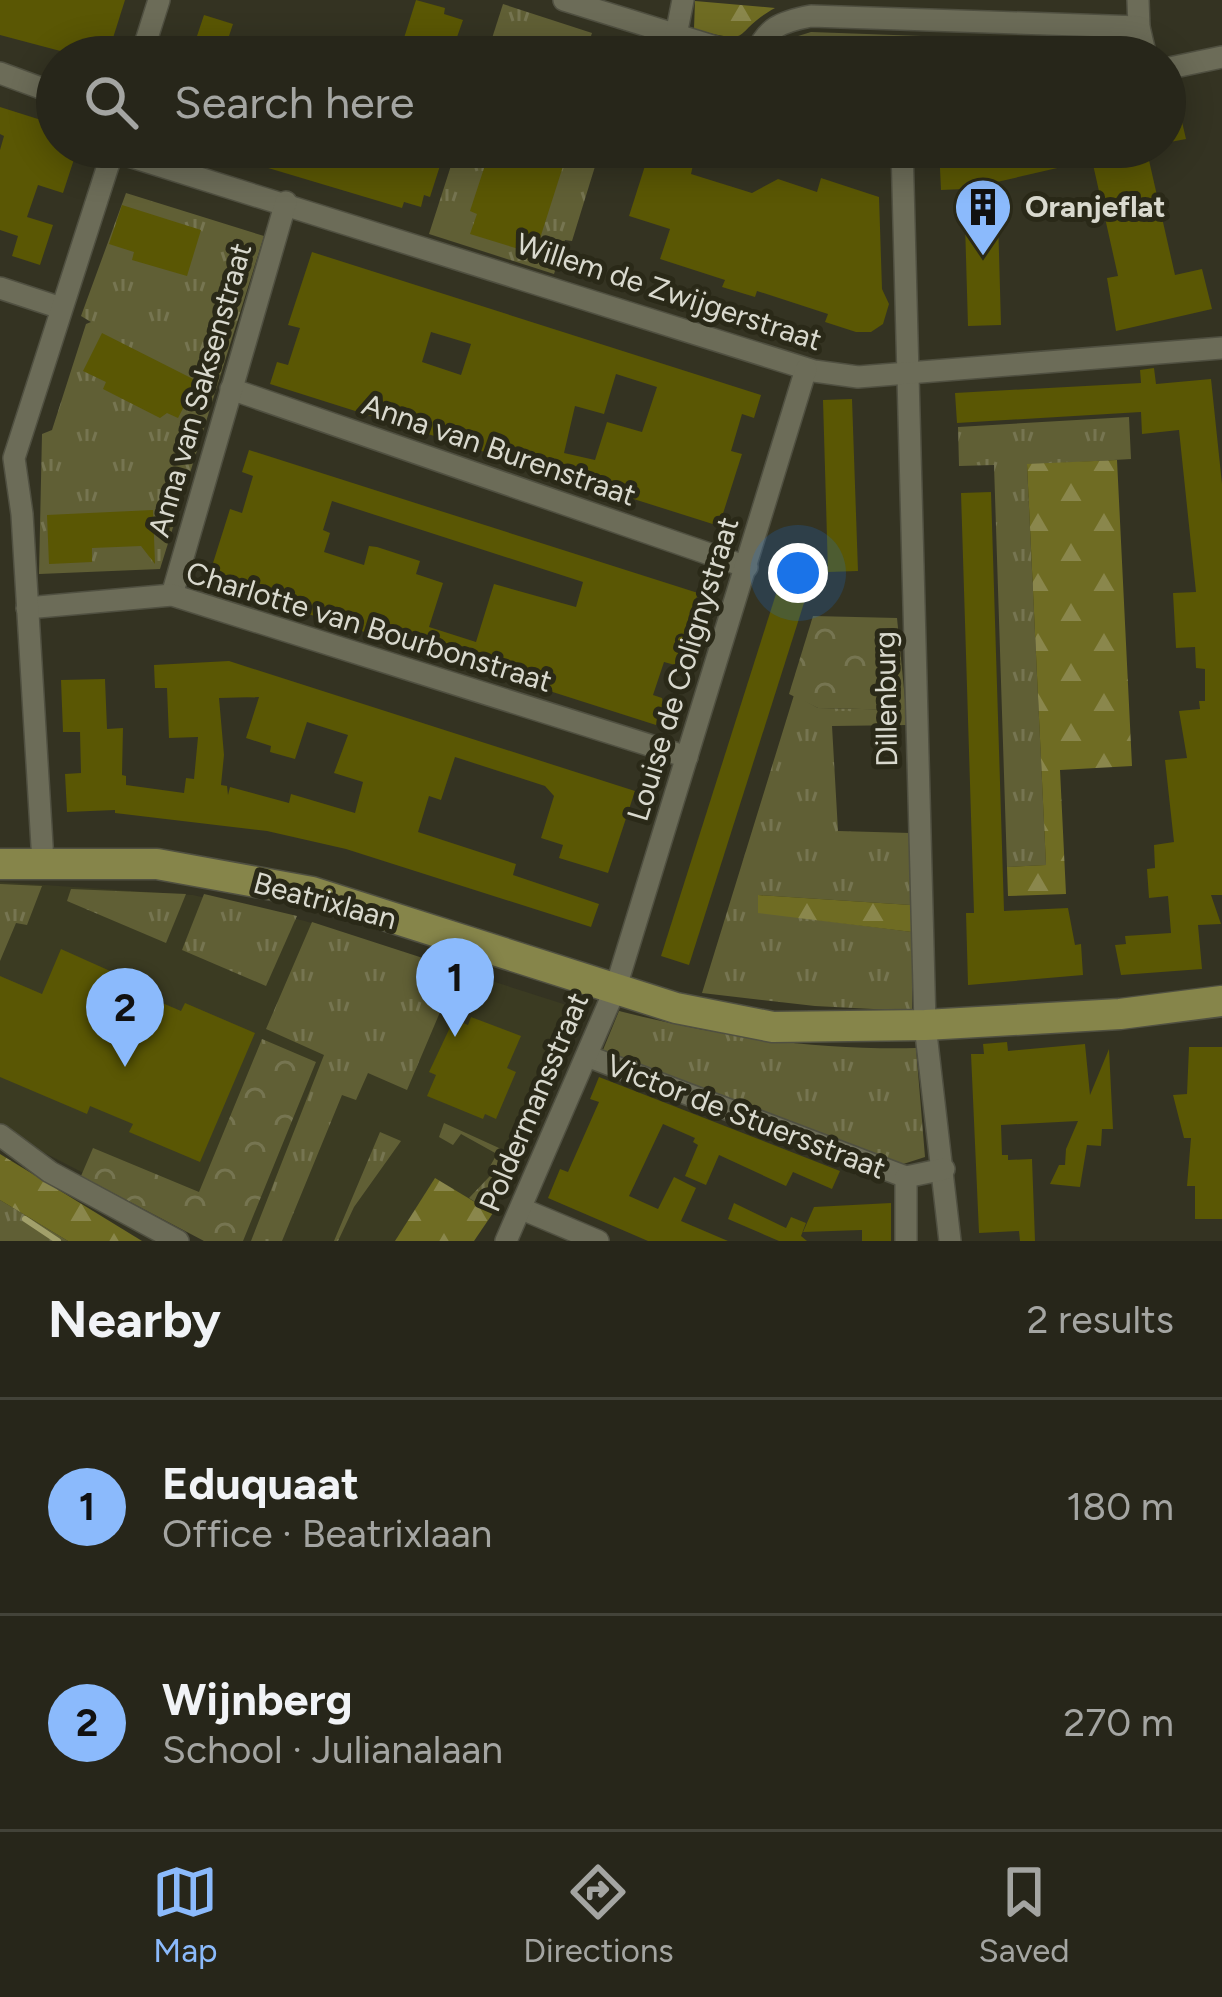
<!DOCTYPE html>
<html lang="en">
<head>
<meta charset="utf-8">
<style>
	:root { --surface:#27261a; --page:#333227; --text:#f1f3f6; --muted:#a4a5a2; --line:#434339; --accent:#8bbafc }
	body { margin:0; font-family:Figtree,sans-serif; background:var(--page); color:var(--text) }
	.you { position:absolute; left:798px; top:573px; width:42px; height:42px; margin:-30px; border:9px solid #fff; border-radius:50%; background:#1a73e8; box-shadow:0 0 0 18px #1a73e833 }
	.badge { display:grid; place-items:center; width:78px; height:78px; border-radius:50%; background:var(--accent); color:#111; font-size:39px; font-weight:700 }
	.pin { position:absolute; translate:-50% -99px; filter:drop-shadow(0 3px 6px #0008) }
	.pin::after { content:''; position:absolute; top:63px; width:42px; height:36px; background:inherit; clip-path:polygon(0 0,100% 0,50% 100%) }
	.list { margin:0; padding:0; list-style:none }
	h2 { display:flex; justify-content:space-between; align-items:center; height:156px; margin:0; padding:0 48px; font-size:51px }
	h2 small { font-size:39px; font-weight:400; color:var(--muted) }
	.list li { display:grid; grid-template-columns:78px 1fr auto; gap:36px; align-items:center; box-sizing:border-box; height:216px; padding:0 48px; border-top:3px solid var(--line) }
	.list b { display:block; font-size:45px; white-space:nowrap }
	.list p { margin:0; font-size:39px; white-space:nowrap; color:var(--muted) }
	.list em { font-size:39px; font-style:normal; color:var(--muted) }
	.icon { flex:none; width:66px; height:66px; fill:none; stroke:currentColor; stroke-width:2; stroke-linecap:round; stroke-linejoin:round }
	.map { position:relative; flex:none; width:1222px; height:1241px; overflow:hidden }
	.search { position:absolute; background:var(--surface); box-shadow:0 6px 30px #0003; left:36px; right:36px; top:36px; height:132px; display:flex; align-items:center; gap:30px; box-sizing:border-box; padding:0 42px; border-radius:66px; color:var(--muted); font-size:45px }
	.sheet { height:588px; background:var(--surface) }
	nav { display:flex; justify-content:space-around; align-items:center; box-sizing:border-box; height:168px; border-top:3px solid var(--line); background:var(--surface); font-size:33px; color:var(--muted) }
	nav a { display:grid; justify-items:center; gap:6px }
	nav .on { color:var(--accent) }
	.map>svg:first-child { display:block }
	.built { fill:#3b3b22 }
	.grass { fill:url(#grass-tufts) }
	.forest { fill:url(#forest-firs) }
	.park { fill:url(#park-crowns) }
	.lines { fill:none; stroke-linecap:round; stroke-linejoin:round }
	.stream { stroke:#a2a06b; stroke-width:6 }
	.building { fill:#5a5704; fill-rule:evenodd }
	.street-casing { stroke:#505041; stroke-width:24 }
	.secondary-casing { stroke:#505041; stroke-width:33 }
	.street { stroke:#6c6c58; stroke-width:21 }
	.secondary { stroke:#86854a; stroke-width:30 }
	.labels { text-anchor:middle; stroke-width:10; stroke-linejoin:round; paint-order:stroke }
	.poi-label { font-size:30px; font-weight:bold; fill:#d9d9ce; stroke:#2a2918; text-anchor:start }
	.street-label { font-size:30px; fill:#d9d9ce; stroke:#2a2918 }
</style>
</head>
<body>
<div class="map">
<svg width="1222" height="1241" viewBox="0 0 1222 1241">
	<defs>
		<pattern id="grass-tufts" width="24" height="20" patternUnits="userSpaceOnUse" patternTransform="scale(3)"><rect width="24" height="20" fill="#605f35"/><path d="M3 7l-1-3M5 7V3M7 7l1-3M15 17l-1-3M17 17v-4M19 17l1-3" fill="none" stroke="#767551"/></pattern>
		<pattern id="forest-firs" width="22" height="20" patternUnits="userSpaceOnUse" patternTransform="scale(3)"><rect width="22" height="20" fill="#6f6c23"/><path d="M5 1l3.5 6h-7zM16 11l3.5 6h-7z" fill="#8a874c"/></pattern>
		<pattern id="park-crowns" width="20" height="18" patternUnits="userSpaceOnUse" patternTransform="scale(3)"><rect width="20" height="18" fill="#605f35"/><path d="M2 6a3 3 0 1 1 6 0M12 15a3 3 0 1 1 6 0" fill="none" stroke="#767551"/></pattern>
	</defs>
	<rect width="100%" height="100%" fill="#343322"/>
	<polygon class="built" points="0,882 193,895 305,921 579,1009 509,1179 471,1241 215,1241 37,1149 0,1123"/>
	<g class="grass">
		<polygon points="503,4 592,33 584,57 486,57"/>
		<polygon points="811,32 1119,43 1121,57 791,57 795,37"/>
		<polygon points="457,147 526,147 540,151 542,147 556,147 597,160 572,241 565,240 554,274 429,234"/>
		<polygon points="126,193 264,236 160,569 39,574 42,434 52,430 86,324 91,322 81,316"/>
		<polygon points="1129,417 1131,459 1027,465 1046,865 1007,867 994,465 959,466 958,427"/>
		<polygon points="794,695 818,708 906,710 906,725 832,726 838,831 910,833 911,905 759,895 758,912 912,932 912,1011 815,1006 702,993"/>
		<polygon points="0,884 42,886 27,925 16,923 0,961"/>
		<polygon points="71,889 186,894 166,943 67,901"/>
		<polygon points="204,894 297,916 266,986 182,950"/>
		<polygon points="312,922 472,974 460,1003 446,998 407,1090 368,1073 356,1100 342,1095 282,1241 251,1241 324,1055 266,1029"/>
		<path d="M619,1011C716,1036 814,1050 916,1048L925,1157L897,1166L603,1050Z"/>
		<polygon points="444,1123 521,1158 510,1182 489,1168 497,1154 461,1134 453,1145 439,1137"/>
		<polygon points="380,1132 401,1141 354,1207 338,1241 334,1241"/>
		<polygon points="490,1176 507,1187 493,1213 469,1198"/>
		<polygon points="0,1200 68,1241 0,1241"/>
	</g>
	<g class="forest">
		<path d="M695,1L775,8C728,34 758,46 694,29Z"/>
		<polygon points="1117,460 1132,766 1060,770 1066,894 1008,896 1007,867 1046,865 1027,464"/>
		<polygon points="758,895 911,905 912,932 758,913"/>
		<polygon points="0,1154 142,1241 68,1241 0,1200"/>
		<polygon points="435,1178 493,1213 474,1241 395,1241"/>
	</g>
	<g class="park">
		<polygon points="813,616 897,618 906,710 818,708 789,694"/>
		<polygon points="262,1039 316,1062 243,1241 204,1241 81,1176 93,1148 199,1192"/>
	</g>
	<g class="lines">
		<polyline class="stream" points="25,1219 58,1241"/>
	</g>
	<g class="building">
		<polygon points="0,0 125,0 107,57 83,57 0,35"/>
		<polygon points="416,0 445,8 444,14 463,20 450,57 398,57"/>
		<polygon points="204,15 233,24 222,57 190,57"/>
		<polygon points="1173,83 1186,139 1165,143 1165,84"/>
		<polygon points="0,107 57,125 57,147 78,147 63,193 38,185 27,217 53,225 40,265 12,256 18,236 0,230 0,150 4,136 0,134"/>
		<polygon points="222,147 446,147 430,197 424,195 421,207 404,202 402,208 221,154"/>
		<polygon points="651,147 697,147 691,174 752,193 778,179 817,192 821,178 879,197 882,289 889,304 883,324 871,332 856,332 825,322 828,314 757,291 755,297 722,287 725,280 660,259 670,229 629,216"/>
		<polygon points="939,147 1146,147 1175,275 1202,269 1212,309 1116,331 1107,278 1118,276 1092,160 997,182 1001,325 968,326 964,189 941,190"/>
		<polygon points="489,153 524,165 527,157 539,161 541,153 565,160 535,254 470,234 477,214 470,211"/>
		<polygon points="122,205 201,230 187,276 132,260 134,252 109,244"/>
		<path d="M312,252L761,395L754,418L742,414L731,451L742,454L719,526L270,384L277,362L288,365L300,328L288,325ZM431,332L471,344L461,375L422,362ZM616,374L657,387L642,432L607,422L595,460L564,453L575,406L604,414Z"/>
		<polygon points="102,333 197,381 178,418 167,413 160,418 103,389 106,382 83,371"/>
		<polygon points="1154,368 1156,384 1211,379 1222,484 1222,895 1211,895 1221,924 1198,925 1202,969 1121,975 1115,945 1126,944 1125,936 1171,933 1168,896 1149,898 1147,869 1155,868 1154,845 1174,842 1165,760 1187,758 1179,711 1200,709 1199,701 1205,701 1205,669 1196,668 1195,647 1176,648 1173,593 1196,592 1179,430 1142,434 1141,412 957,423 955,393 1141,383 1140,370"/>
		<polygon points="852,399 858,571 828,572 823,400"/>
		<path d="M249,450L698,593L675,665L664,662L653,695L662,698L663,703L656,725L277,604L281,592L232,580L229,589L207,582L230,509L242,513L253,476L242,472ZM332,501L583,582L576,607L494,584L476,642L429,627L443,583L416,574L420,561L377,547L369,546L364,565L324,552L330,533L323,530Z"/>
		<polygon points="991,492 1004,911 1068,908 1075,945 1081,944 1083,975 968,985 966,913 974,913 961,493"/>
		<polygon points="153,510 155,564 141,546 92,548 92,562 49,564 47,515"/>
		<polygon points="782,575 810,584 689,965 661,956"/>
		<path d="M229,661L635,791L608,873L559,858L563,845L541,838L554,796L545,786L455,757L441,800L429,796L418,832L516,864L513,875L599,904L591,927L346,849L267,831L115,813V810L67,812L65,774L81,773L80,732H63L61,680L105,679L107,729L123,728L122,775L126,776V785L184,793L186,778L194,779L198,737L169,738L167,688H155L154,665ZM259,697L246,738L271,746L270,752L295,759L307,722L348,735L334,773L363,782L355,813L291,794L289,803L230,787L228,795L227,786L221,785L224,755L219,698Z"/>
		<polygon points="61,949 128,979 125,987 181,1011 185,1003 255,1033 200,1162 129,1132 133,1124 90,1106 87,1114 0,1077 0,976 42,994"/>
		<polygon points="471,1017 521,1036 507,1068 516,1072 496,1119 485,1114 483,1119 427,1096 436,1075 429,1072 454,1019 468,1025"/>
		<polygon points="1007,1042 1008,1051 1085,1044 1090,1095 1109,1049 1113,1129 1102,1129 1101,1146 1087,1145 1080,1187 1050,1184 1059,1165 1065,1165 1066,1149 1078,1121 1001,1125 1002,1155 1008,1155 1008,1160 1032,1159 1035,1241 1020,1241 1019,1231 979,1233 971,1054 984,1054 983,1044"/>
		<polygon points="1189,1047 1222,1047 1222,1219 1195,1219 1195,1186 1187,1186 1191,1138 1184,1138 1173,1095 1187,1094"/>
		<polygon points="599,1077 840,1171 832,1189 793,1172 786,1186 719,1155 706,1185 685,1176 698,1145 693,1142 695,1138 663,1124 629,1196 658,1209 674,1177 696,1188 681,1221 728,1241 648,1241 548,1198 560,1169 568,1172 599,1102 590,1099"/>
		<polygon points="734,1203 786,1228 791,1217 806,1223 801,1236 807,1241 779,1241 728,1219"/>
		<polygon points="891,1203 891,1241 862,1241 862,1230 803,1232 814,1207"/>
	</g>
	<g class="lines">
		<g class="street-casing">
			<g id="street">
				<polyline points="564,0 748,57"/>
				<polyline points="1138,0 1139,27 1146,57"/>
				<polyline points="676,35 683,0"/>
				<polyline points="141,57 159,0"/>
				<path d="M754,57C767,27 780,22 811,16L1139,27"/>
				<polyline points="1165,69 1222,57"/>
				<polyline points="0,73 57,94"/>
				<polyline points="902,147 925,1025 950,1241"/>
				<polyline points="113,151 814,371 858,377 1222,348"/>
				<polyline points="0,288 61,308"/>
				<polyline points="231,389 747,567"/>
				<polyline points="172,595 286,202"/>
				<polyline points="27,608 172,595 687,757"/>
				<polyline points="43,862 22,514 14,458 114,147"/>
				<polyline points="587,1056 906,1177"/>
				<polyline points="0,1135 50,1172 178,1241"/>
				<polyline points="522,1209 598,1241"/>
				<polyline points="506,1241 616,987 806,369"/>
				<polyline points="906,1241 906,1177 944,1169"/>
			</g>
		</g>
		<g class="secondary-casing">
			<polyline id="secondary" points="0,864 157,864 312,892 676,1008 773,1027 925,1025 1120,1014 1222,1001"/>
		</g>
		<use href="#street" class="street"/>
		<use href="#secondary" class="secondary"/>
	</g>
	<defs>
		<g id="building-pin" transform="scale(3)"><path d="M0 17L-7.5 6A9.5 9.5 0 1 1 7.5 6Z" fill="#8bbafc" stroke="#2a2918"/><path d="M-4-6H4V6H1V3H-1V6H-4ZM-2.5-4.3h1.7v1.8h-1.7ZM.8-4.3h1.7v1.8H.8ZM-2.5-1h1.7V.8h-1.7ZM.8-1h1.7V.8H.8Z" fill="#111"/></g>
	</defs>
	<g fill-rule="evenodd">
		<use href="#building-pin" x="983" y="207"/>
	</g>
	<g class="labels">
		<g class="poi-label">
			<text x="1025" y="217">Oranjeflat</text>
		</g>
		<g class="street-label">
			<text transform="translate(669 292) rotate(18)" y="10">Willem de Zwijgerstraat</text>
			<text transform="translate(200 390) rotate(-74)" y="10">Anna van Saksenstraat</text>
			<text transform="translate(499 450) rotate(19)" y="10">Anna van Burenstraat</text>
			<text transform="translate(369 627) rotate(17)" y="10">Charlotte van Bourbonstraat</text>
			<text transform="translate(683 669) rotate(-73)" y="10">Louise de Colignystraat</text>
			<text transform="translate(886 699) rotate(-91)" y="10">Dillenburg</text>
			<text transform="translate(325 901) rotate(15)" y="10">Beatrixlaan</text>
			<text transform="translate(534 1102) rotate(-67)" y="10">Poldermansstraat</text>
			<text transform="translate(746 1117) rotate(21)" y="10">Victor de Stuersstraat</text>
		</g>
	</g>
</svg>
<div class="you"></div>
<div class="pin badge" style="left:455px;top:1037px">1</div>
<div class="pin badge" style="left:125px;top:1067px">2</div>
<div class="search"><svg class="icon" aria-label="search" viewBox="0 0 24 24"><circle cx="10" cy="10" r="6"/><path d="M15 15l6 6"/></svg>Search here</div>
</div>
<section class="sheet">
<h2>Nearby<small>2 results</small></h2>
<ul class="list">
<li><span class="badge">1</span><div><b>Eduquaat</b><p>Office · Beatrixlaan</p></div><em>180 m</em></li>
<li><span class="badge">2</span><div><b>Wijnberg</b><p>School · Julianalaan</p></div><em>270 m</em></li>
</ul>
</section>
<nav>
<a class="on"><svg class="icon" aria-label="map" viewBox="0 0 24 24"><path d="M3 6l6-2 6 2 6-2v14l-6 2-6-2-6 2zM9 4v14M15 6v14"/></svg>Map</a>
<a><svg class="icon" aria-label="directions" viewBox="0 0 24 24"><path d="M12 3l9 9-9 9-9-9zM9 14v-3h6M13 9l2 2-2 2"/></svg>Directions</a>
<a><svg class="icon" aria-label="saved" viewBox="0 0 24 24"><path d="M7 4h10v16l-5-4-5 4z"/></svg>Saved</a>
</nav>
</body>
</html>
